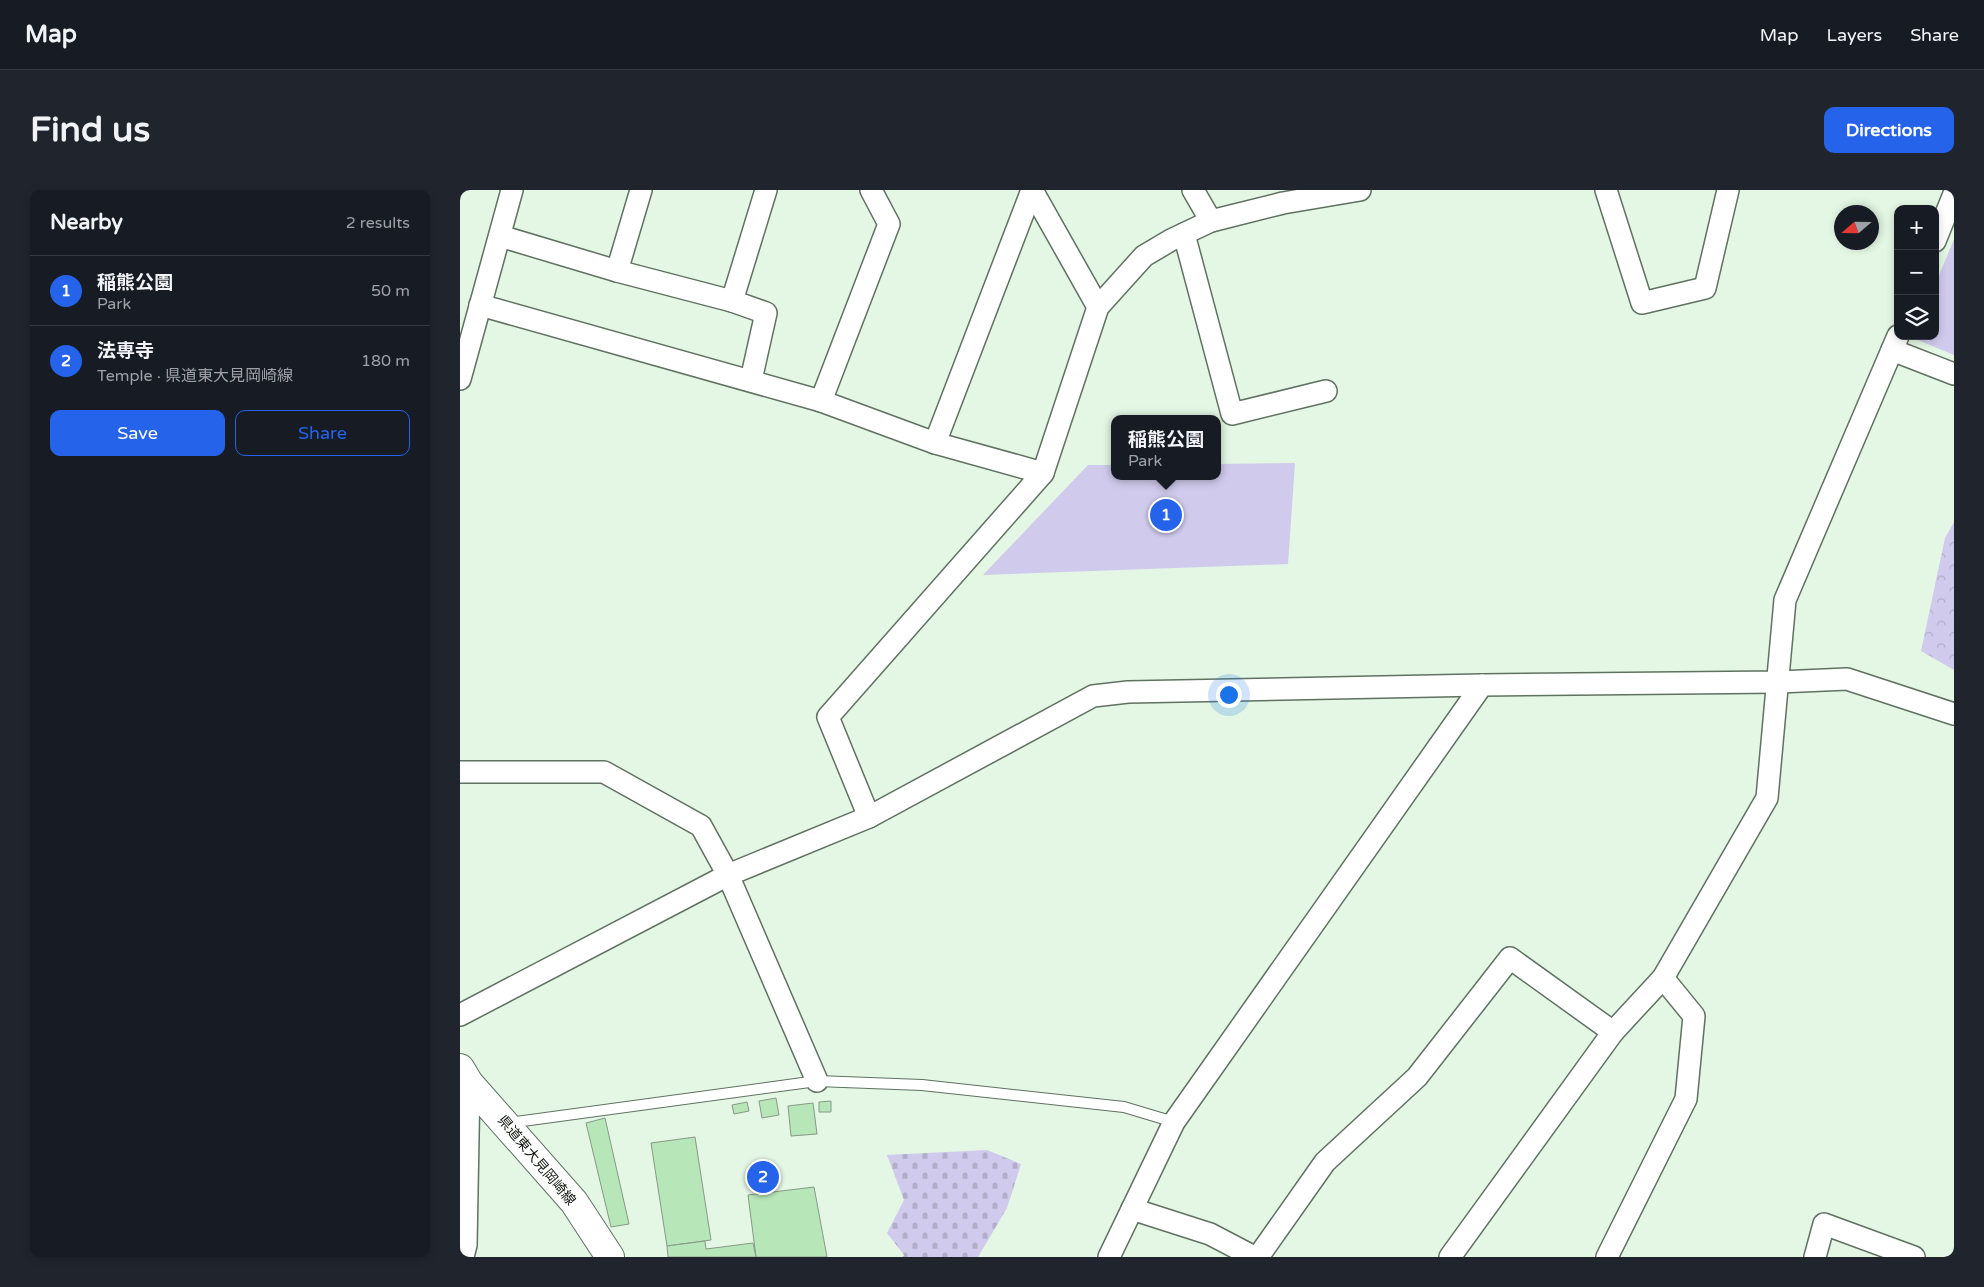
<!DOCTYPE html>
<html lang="en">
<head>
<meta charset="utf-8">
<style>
	:root { --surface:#171b24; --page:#20242c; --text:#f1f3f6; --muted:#9ea1a6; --line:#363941; --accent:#2563eb }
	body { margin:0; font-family:"Varela Round","Noto Sans JP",sans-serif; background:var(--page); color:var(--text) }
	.controls { position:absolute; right:15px; top:15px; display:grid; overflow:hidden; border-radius:10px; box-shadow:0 2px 8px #0003 }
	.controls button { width:45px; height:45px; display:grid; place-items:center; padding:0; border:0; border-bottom:1px solid var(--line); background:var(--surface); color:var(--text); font:25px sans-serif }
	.compass { position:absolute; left:1374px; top:15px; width:45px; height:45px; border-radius:50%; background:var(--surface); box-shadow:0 2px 8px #0003; rotate:250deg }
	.you { position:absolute; left:768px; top:504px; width:18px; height:18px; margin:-12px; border:4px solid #fff; border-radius:50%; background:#1a73e8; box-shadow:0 0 0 8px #1a73e833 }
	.badge { display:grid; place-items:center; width:32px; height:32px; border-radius:50%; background:var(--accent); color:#fff; font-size:16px; font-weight:700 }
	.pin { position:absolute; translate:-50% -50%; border:2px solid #fff; box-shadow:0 1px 5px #0006 }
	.popup { position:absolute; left:651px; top:225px; width:110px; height:65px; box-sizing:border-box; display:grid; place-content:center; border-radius:10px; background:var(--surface); filter:drop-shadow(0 1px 4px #0005); font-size:16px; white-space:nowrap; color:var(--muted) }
	.popup b { font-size:19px; color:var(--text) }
	.popup::after { content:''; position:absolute; left:50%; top:100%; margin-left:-10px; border:10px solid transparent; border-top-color:var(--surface) }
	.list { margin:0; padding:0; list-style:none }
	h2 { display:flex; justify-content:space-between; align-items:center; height:65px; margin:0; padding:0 20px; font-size:21px }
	h2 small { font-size:16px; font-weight:400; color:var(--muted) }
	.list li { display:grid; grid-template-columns:32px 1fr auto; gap:15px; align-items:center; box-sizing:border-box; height:70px; padding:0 20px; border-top:1px solid var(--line) }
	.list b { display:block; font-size:19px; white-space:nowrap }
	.list p { margin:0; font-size:16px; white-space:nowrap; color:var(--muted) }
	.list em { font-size:16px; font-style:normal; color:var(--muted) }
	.actions { display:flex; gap:10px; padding:15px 20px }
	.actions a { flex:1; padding:11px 0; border:1px solid var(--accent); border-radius:10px; text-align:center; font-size:18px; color:var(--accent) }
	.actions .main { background:var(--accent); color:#fff }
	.icon { flex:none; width:28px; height:28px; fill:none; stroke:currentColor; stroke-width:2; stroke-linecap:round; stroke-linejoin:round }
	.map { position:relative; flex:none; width:1494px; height:1067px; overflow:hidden; border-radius:10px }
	header { display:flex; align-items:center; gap:30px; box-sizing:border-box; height:70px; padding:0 25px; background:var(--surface); border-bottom:1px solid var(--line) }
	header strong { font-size:24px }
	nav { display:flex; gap:28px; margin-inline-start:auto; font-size:18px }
	.intro { display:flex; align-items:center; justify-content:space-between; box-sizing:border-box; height:120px; padding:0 30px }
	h1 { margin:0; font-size:35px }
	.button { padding:12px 22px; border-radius:10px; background:var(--accent); color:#fff; font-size:18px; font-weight:700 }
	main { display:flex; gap:30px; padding:0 30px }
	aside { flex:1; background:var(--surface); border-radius:10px; box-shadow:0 2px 8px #0003 }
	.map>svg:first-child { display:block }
	.green { fill:#d0caec }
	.forest { fill:url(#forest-crowns) }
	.cemetery { fill:url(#cemetery-stones) }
	.building { fill:#b7e6b8; stroke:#879987 }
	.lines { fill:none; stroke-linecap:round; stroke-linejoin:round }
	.lane-casing { stroke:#5f7160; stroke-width:12 }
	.street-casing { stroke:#5f7160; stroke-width:24 }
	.secondary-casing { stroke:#5f7160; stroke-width:30 }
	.lane { stroke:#fff; stroke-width:10 }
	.street { stroke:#fff; stroke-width:21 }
	.secondary { stroke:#fff; stroke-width:28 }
	.labels { text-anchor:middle; stroke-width:4.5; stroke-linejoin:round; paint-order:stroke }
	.street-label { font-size:14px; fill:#101711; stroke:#fff }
</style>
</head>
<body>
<header>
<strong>Map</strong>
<nav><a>Map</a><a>Layers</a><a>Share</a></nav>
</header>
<div class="intro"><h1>Find us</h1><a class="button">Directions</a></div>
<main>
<aside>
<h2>Nearby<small>2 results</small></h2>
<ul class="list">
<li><span class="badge">1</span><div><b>稲熊公園</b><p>Park</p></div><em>50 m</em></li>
<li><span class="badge">2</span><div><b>法専寺</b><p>Temple · 県道東大見岡崎線</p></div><em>180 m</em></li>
</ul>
<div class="actions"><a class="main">Save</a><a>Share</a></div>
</aside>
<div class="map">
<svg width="1494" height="1067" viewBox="0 0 1494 1067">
	<defs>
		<pattern id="forest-crowns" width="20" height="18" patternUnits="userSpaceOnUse" patternTransform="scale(1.25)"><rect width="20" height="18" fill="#d0caec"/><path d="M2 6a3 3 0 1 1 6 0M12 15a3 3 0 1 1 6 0" fill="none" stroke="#b2adc9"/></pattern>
		<pattern id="cemetery-stones" width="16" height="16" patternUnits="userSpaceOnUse" patternTransform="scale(1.25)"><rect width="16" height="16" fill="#d0caec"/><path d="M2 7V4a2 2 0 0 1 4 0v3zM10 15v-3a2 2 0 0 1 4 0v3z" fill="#b2adc9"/></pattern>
	</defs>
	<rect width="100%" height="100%" fill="#e3f7e4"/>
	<g class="green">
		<polygon points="1494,49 1494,165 1453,148 1454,146 1475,146 1475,95"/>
		<polygon points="835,273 828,374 523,385 628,275 655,275 655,286 757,286 757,274"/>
	</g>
	<polygon class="forest" points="1494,332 1494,480 1461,461 1485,348"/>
	<polygon class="cemetery" points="527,960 561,974 547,1018 518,1067 443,1067 444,1065 427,1043 444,1010 427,965"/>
	<g class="building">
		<polygon points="316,908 319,925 302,928 299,911"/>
		<polygon points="371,911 371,922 359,922 359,912"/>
		<polygon points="287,912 289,921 274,924 272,915"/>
		<polygon points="353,913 357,944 331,946 328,916"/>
		<polygon points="145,928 169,1034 151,1037 126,933"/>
		<polygon points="235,947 251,1050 207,1056 191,953"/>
		<polygon points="354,997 367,1067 296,1067 288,1005"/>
		<polygon points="245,1051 246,1059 293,1053 296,1067 208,1067 207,1056"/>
	</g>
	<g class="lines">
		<g class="lane-casing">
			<polyline id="lane" points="48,933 357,891 462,895 664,917 714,932"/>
		</g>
		<g class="street-casing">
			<g id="street">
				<polyline points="572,0 638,117"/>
				<polyline points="733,0 751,31"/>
				<polyline points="1146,0 1182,113 1245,98 1268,0"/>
				<polyline points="724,44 772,224 866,201"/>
				<polyline points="40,46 157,81 272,111"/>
				<polyline points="1475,51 1494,4"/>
				<polyline points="157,81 181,0"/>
				<polyline points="20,115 361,211 475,253 583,283"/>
				<polyline points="1432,160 1494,184"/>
				<polyline points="0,189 52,0"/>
				<polyline points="291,190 306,123 272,111 306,0"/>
				<polyline points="361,211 429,34 411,0"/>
				<polyline points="475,253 572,0"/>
				<polyline points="0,582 144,582 241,636 268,685 357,891"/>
				<polyline points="409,627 368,527 583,283 638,117 684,66 711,50 751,31 823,13 900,0"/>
				<polyline points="0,825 268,685 409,627 633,506 668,502 1022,495 1319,492 1387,489 1494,524"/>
				<polyline points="672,1019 750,1044 794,1067"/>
				<polyline points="3,1067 6,1055 9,893"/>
				<polyline points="649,1067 714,932 1022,495"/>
				<polyline points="798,1067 865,972 957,887 1050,768 1153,842"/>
				<polyline points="990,1067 1153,842 1203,788 1307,608 1325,410 1438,146"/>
				<polyline points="1147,1067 1226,909 1234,826 1203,788"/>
				<polyline points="1355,1067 1364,1034 1454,1067"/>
			</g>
		</g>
		<g class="secondary-casing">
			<polyline id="secondary" points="0,878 9,893 114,1012 150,1067"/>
		</g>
		<use href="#lane" class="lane"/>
		<use href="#street" class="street"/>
		<use href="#secondary" class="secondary"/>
	</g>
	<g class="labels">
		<g class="street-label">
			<text transform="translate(77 970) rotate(50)" y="5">県道東大見岡崎線</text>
		</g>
	</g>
</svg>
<div class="controls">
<button>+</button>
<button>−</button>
<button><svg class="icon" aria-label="layers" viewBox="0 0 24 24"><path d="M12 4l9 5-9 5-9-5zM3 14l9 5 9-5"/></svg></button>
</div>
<svg class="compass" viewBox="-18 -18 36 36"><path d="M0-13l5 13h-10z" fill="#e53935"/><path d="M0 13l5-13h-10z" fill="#9ea1a6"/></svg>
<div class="you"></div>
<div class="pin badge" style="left:706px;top:325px">1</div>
<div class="popup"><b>稲熊公園</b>Park</div>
<div class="pin badge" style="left:303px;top:987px">2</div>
</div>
</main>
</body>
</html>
